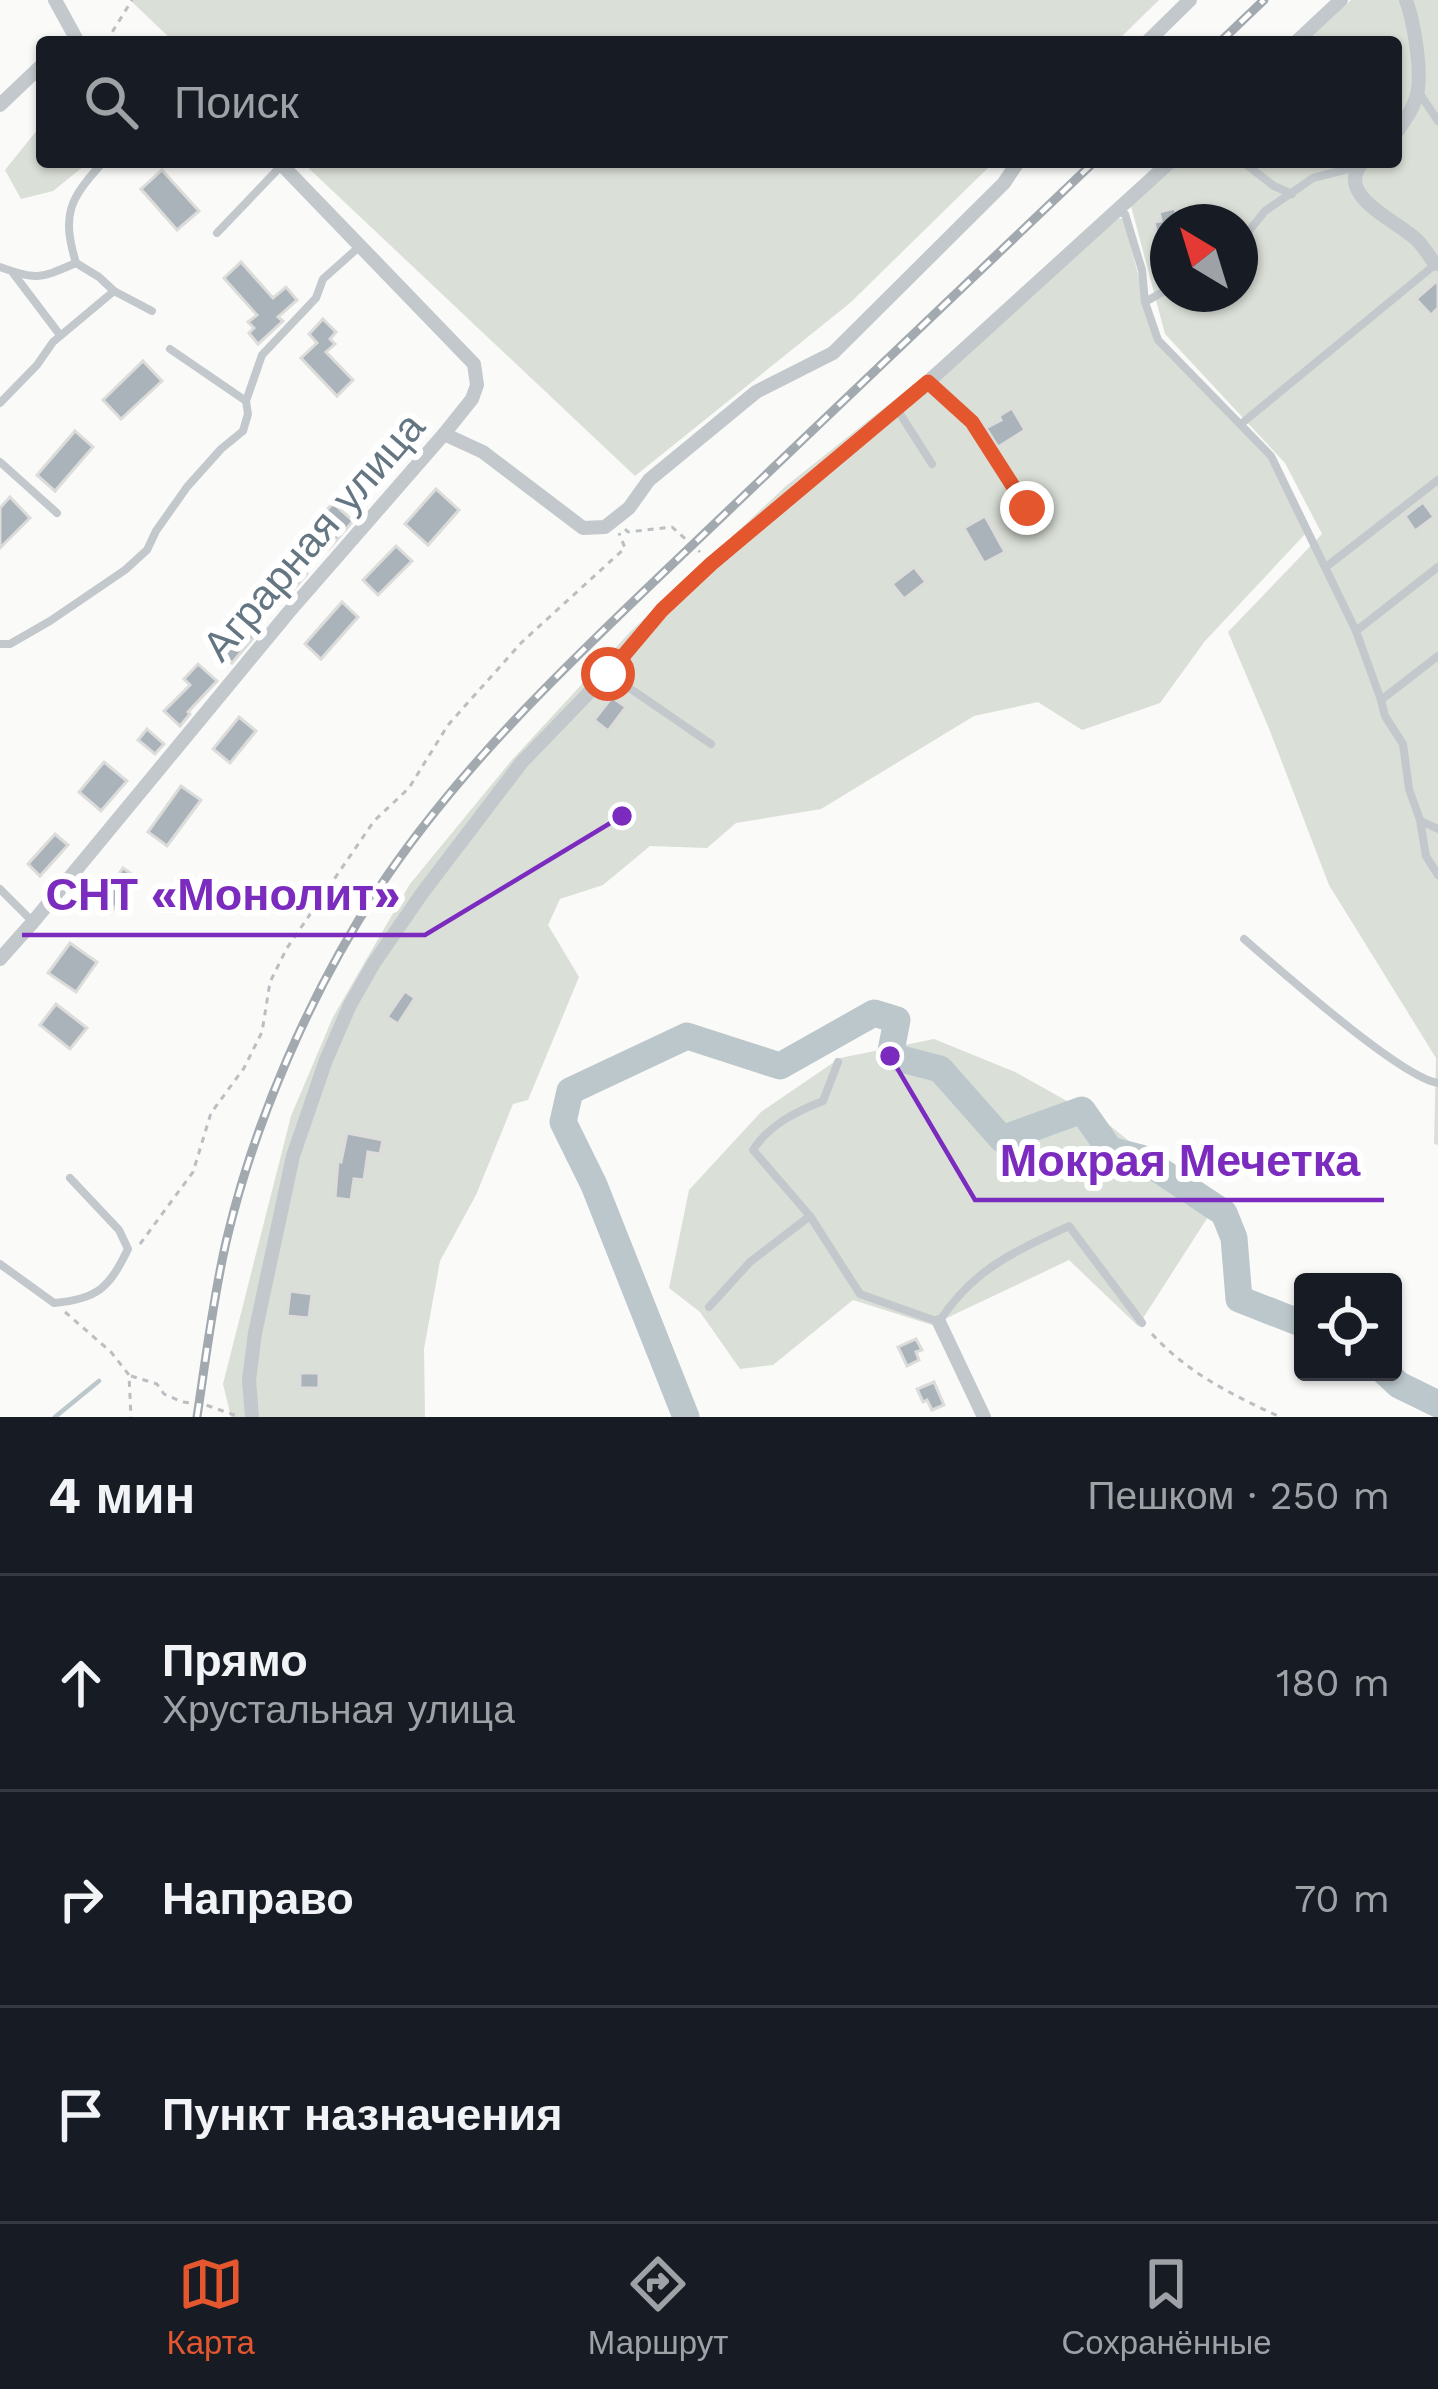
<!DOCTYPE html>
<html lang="ru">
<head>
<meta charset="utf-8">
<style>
	:root { --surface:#171b24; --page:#242831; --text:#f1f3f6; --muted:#9ea1a6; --line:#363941; --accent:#e4572e }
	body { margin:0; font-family:"Work Sans",sans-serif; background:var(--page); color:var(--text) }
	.controls { position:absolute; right:36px; bottom:36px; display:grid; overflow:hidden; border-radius:12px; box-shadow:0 3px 9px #0004 }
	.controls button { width:108px; height:108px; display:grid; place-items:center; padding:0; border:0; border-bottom:3px solid var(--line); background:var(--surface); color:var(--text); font:60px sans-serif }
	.compass { position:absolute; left:1150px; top:204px; width:108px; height:108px; border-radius:50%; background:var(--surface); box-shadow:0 3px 9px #0004; rotate:322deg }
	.stop { position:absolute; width:36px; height:36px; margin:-27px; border:9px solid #e4572e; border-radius:50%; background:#fff }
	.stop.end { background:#e4572e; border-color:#fff; box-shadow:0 3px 12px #0008 }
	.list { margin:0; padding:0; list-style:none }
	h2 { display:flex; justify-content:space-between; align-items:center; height:156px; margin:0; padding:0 48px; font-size:51px }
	h2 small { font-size:39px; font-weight:400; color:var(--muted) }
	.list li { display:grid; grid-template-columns:78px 1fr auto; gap:36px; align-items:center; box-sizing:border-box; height:216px; padding:0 48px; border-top:3px solid var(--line) }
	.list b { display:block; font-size:45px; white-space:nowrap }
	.list p { margin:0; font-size:39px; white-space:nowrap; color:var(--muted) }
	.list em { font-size:39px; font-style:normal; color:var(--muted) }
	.icon { flex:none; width:66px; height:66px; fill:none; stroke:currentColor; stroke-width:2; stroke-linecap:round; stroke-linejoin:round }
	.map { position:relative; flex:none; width:1438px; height:1417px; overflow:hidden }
	.search { position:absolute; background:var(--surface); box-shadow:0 3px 9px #0004; left:36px; right:36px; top:36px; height:132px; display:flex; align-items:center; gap:30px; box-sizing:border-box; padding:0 42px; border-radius:12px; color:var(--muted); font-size:45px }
	.sheet { height:804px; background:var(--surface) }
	nav { display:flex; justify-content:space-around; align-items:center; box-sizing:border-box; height:168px; border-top:3px solid var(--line); background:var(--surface); font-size:33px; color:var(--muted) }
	nav a { display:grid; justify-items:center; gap:6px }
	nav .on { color:var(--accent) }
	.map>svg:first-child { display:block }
	.green { fill:#dadfd7; fill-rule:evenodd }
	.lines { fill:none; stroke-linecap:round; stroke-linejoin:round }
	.stream { stroke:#bbc7cb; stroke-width:4.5 }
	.river { stroke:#bbc7cb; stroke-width:27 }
	.building { fill:#aab3b9; stroke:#dcdcda; stroke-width:3 }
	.path { stroke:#bbbfc2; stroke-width:3; stroke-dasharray:6 6; stroke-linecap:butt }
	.service { stroke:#c3c8cc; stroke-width:8 }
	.minor { stroke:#c3c8cc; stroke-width:14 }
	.rail-casing { stroke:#a2aab0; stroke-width:9 }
	.rail { stroke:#fff; stroke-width:4.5; stroke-dasharray:14; stroke-linecap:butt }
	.route { stroke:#e4572e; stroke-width:15 }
	.labels { text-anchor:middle; stroke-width:12; stroke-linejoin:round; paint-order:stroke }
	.street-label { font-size:42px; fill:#657683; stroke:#fff }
	.leader { fill:none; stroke:#7b2cbf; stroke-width:4.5 }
	.callout-dot { fill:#7b2cbf; stroke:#fff; stroke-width:4.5 }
	.callout-label { font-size:45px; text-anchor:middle; font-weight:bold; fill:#7b2cbf; stroke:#fff; stroke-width:12; stroke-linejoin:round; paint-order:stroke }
</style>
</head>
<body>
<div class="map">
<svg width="1438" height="1417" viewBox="0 0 1438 1417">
	<rect width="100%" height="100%" fill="#fafaf8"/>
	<g class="green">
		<polygon points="130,0 1159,0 1116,42 174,42"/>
		<path d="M1351,0H1438V1145L1434,1144L1436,1058L1329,885L1270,731L1228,632L1322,534L1285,463L1165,334L1131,206L1178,162H1396V42H1306ZM1168,222H1240V294H1168Z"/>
		<polygon points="42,124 42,162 89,162 53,191 21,199 5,170"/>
		<polygon points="302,162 994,162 850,303 635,476"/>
		<polygon points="1108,216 1124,219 1155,341 1267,457 1307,532 1205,641 1160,703 1082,730 1038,702 974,716 821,809 736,823 707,848 650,846 603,885 560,899 548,925 579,977 528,1100 513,1104 476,1195 440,1261 424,1349 425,1417 231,1417 223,1384 291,1116 333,1017 410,884 511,761 630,632 786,486 918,381"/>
		<polygon points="934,1039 1015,1072 1108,1124 1213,1209 1138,1326 1069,1260 932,1325 853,1300 773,1365 740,1369 700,1312 669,1288 689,1190 761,1112 840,1058"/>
	</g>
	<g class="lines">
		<polyline class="stream" points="55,1417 99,1381"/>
		<g class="river">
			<polyline points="1385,1372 1399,1385 1438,1404"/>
			<polyline points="686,1417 594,1185 563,1122 570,1091 687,1036 780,1066 874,1013 897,1020 890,1056 940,1069 1002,1139 1082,1110 1110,1150 1141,1158 1224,1213 1234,1238 1239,1299 1303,1324"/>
		</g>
	</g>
	<g class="building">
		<polygon points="162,170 199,211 177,230 141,189"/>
		<polygon points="1175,208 1178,222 1168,222 1168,232 1157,235 1154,222 1161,221 1159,212"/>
		<polygon points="241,262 273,298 286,287 297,300 278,317 283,321 258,344 249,333 254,328 248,322 257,315 224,278"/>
		<polygon points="1438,280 1438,308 1431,315 1416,299"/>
		<polygon points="323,319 336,332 330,339 335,344 326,352 353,380 337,396 301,358 317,343 309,334"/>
		<polygon points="143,361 162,381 121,419 103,400"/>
		<polygon points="1012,408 1025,430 998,447 986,428 1001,420 999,416"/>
		<polygon points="75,431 93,447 55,491 37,475"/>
		<polygon points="436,489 459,510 428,545 405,524"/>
		<polygon points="10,497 30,518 0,548 0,508"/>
		<polygon points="1423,502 1434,517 1415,531 1405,516"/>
		<polygon points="333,503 353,521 329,549 308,531"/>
		<polygon points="985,516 1005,552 984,563 964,528"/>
		<polygon points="396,546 412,561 378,595 363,580"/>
		<polygon points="291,560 307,574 286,598 270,584"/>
		<polygon points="914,567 926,582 904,599 892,584"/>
		<polygon points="342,602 358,617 321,659 305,644"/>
		<polygon points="245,619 259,631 232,663 217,650"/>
		<polygon points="198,664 217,681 188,712 190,714 180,726 164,711 190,685 184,679"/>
		<polygon points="612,697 626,707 608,731 594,720"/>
		<polygon points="239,717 256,731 230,763 213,749"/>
		<polygon points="147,729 164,744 155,754 138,740"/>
		<polygon points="104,762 127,781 101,811 79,792"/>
		<polygon points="181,786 201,800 167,846 148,832"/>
		<polygon points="55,834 68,845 40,876 28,864"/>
		<polygon points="123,868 136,877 110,914 97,905"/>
		<polygon points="70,943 97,962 76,992 48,973"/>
		<polygon points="405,991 415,998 398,1024 387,1017"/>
		<polygon points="56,1004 87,1028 70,1049 40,1025"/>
		<polygon points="347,1133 383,1140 380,1154 368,1152 364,1180 354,1179 351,1200 335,1198 338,1161 341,1162"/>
		<polygon points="290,1291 312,1294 309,1318 287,1316"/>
		<polygon points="916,1339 922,1350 916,1352 919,1360 907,1366 898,1347"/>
		<rect x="300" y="1373" width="19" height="15"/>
		<polygon points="934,1382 944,1405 932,1410 927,1400 923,1402 917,1389"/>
	</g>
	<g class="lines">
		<g class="path">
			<polyline points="106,42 132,0"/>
			<polyline points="625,529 628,532 672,527 700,552"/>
			<polyline points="140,1244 193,1172 211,1113 244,1068 262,1032 270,982 287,948 374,821 409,788 448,725 522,642 625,548 619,533"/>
			<polyline points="65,1312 111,1352 129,1375 131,1417"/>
			<path d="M1152,1334C1188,1373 1232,1395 1280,1417"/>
			<polyline points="131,1376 157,1384 164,1394 182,1402 206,1405 237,1416"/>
		</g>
		<g class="service">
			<polyline points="1418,91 1438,121"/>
			<polyline points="1243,162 1274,186 1292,194"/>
			<polyline points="1119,212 1125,214 1142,270 1145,302 1158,340 1271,456 1356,631 1381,700 1438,656"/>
			<polyline points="217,233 281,166"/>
			<polyline points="1240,242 1265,211 1313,178 1356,167"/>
			<path d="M76,263C61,213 70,199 103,162"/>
			<path d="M0,267C37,281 41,278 76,263L99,277L114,291L152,311"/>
			<polyline points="13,273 60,335"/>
			<polyline points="1145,302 1168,289"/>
			<polyline points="929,383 972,422 1027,508"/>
			<polyline points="246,401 262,355 316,298 323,279 359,247"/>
			<polyline points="0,403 37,365 53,342 114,291"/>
			<polyline points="897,409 932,464"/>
			<polyline points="1241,424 1437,263"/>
			<polyline points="0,462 57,513"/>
			<polyline points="1326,567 1438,480"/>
			<polyline points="1356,631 1438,567"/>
			<polyline points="0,644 10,644 50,621 125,570 147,550 156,531 187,487 221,449 243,431 248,414 246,401 170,349"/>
			<polyline points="609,674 711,744"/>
			<polyline points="1381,700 1385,716 1403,744 1409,789 1420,820 1426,856 1438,875"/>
			<polyline points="1421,821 1438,829"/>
			<polyline points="0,889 33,922"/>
			<path d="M1244,939C1279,969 1400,1077 1438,1083"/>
			<path d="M810,1216L753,1150C769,1125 795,1112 823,1101L838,1062"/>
			<path d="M0,1264L54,1303C98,1299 109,1288 128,1249L119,1230L70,1178"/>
			<path d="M709,1307L750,1262L810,1216L860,1294L939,1322C973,1269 1014,1252 1069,1226L1142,1323"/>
		</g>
		<g class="minor">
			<polyline points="55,0 78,42"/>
			<polyline points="1147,42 1190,0"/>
			<polyline points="1296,42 1341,0"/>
			<polyline points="0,105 42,65"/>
			<path d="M1396,133C1405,120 1416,105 1418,89C1421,66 1414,22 1406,0"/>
			<path d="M1363,162C1333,195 1396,220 1417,240C1424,247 1429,256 1435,264"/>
			<polyline points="444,434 483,452 583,528 605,527 629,508 649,480 756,392 833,353 1004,183 1018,162"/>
			<polyline points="0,959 33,922 288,613 444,434 472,399 477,385 474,364 279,162"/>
			<polyline points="939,1322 984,1417"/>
			<polyline points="252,1417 249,1380 255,1333 293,1156 326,1060 350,1005 374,963 423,892 522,762 608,673 662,610 711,564 928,382 1170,162"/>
		</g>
		<g class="rail-casing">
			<g id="rail">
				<polyline points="1220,42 1264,0"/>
				<path d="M197,1417C206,1358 213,1297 227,1238C255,1120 311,992 377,891C465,757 592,641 707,531C836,408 965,285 1094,162"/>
			</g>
		</g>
		<use href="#rail" class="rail"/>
	</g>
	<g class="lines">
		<polyline class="route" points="608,674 662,610 711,564 928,382 972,422 1027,508"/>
	</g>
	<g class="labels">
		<g class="street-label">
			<text transform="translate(313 536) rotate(-49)" y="15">Аграрная улица</text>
		</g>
	</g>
	<path class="leader" d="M622 816L425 935H22M890 1056L975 1200H1384"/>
	<g class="callout-dot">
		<circle cx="622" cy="816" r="12"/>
		<circle cx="890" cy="1056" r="12"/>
	</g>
	<g class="callout-label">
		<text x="223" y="910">СНТ «Монолит»</text>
		<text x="1180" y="1176">Мокрая Мечетка</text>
	</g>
</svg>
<div class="controls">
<button><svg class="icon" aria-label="locate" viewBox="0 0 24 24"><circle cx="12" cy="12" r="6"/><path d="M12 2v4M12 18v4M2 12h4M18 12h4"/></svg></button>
</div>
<svg class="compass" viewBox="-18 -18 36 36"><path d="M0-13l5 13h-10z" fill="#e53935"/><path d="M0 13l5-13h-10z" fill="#9ea1a6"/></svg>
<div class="stop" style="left:608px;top:674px"></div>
<div class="stop end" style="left:1027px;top:508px"></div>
<div class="search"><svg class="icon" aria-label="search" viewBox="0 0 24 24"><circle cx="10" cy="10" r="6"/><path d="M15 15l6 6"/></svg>Поиск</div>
</div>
<section class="sheet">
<h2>4 мин<small>Пешком · 250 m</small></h2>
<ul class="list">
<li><svg class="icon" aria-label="ahead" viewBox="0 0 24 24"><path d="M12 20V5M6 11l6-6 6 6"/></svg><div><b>Прямо</b><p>Хрустальная улица</p></div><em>180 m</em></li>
<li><svg class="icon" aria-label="right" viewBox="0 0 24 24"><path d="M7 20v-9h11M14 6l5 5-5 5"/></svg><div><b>Направо</b></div><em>70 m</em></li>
<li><svg class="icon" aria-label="arrive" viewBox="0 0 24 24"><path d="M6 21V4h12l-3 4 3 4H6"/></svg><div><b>Пункт назначения</b></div></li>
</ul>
</section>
<nav>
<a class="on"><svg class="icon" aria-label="map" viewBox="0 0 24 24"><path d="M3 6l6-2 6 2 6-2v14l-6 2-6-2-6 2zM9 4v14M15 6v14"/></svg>Карта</a>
<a><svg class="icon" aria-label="directions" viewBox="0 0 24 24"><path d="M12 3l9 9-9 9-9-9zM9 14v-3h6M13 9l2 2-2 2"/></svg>Маршрут</a>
<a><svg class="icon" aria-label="saved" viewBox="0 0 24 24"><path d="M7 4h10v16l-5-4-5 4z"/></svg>Сохранённые</a>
</nav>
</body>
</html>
